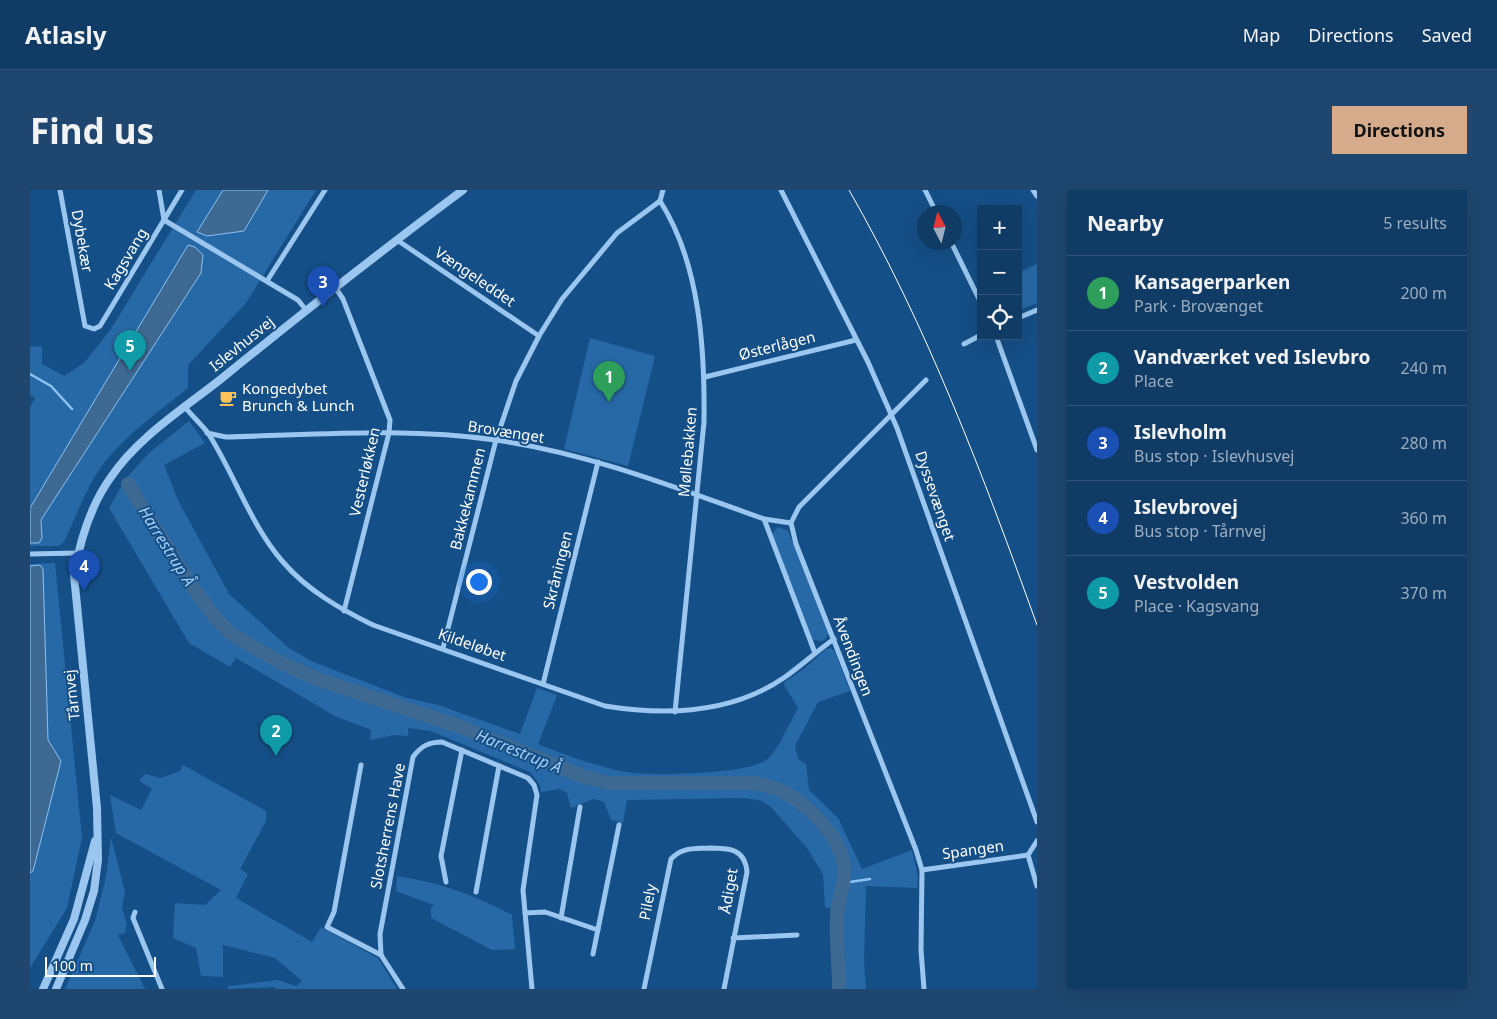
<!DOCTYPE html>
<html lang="en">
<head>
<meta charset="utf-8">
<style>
	:root { --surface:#103b65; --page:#1e466e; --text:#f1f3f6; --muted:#9cadbf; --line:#305579; --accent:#d6ab8b }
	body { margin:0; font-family:"Noto Sans",sans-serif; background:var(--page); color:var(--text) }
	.controls { position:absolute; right:15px; top:15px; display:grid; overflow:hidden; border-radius:0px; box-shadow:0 5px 20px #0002 }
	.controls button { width:45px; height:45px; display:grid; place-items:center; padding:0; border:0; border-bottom:1px solid var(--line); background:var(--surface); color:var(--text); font:25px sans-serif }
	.compass { position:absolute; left:887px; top:15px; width:45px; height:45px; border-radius:50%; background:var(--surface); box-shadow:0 5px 20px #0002; rotate:353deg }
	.scale { position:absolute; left:15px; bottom:12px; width:111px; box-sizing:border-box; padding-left:5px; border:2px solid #fff; border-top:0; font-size:14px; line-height:18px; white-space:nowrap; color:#fff; -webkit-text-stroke:4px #154f87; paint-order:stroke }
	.you { position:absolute; left:448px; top:391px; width:18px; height:18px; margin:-12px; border:4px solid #fff; border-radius:50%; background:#1a73e8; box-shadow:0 0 0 8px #1a73e833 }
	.badge { display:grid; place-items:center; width:32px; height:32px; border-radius:50%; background:var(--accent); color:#fff; font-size:16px; font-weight:700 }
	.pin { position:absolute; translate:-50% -41px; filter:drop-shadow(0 1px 2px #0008) }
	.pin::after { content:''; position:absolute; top:26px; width:18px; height:15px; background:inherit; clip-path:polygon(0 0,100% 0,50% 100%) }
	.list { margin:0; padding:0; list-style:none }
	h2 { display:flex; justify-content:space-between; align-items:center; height:65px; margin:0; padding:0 20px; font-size:21px }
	h2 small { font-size:16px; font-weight:400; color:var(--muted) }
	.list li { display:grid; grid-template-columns:32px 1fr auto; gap:15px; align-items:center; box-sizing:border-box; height:75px; padding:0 20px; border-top:1px solid var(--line) }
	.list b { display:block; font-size:19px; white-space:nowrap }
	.list p { margin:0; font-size:16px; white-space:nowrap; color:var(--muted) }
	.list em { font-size:16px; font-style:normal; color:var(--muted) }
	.icon { flex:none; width:28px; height:28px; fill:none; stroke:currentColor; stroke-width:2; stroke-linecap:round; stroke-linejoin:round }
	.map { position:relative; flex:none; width:1007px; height:799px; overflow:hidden; border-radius:0px }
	header { display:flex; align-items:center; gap:30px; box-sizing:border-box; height:70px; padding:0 25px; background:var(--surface); border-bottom:1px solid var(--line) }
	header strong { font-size:24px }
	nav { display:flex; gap:28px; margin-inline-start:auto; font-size:18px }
	.intro { display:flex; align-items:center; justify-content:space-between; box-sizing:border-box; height:120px; padding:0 30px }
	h1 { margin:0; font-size:35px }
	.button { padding:12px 22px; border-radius:0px; background:var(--accent); color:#111; font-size:18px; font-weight:700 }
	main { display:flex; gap:30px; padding:0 30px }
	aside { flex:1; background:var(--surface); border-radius:0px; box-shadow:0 5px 20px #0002 }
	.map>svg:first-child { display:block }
	.green { fill:#2769a6 }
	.water { fill:#3e6993; stroke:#8cc2f2 }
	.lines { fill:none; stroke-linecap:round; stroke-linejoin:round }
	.stream { stroke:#8cc2f2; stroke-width:2.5 }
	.river { stroke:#3e6993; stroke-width:14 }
	.minor { stroke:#9ac6ef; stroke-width:5 }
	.tertiary { stroke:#9ac6ef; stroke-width:8 }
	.tram { stroke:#fff; stroke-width:1 }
	.labels { text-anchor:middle; stroke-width:4; stroke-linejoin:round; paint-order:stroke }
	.street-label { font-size:15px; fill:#fff; stroke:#154f87 }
	.poi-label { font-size:15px; fill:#fff; stroke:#154f87; text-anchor:start }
	.water-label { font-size:16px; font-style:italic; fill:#a6d0f6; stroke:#154f87 }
</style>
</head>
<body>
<header>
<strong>Atlasly</strong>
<nav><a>Map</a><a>Directions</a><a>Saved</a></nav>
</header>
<div class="intro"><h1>Find us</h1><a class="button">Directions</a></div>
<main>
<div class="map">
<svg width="1007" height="799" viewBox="0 0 1007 799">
	<rect width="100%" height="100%" fill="#154f87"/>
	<g class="green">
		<path d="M166,0H286L216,113L158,175V198C129,221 97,244 74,273C57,296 47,324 35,350L30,356H0V218L5,208L0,205V156L12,157V174L34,186L54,173L81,139Z"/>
		<polygon points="1007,74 1007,113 988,121 988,76 992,81"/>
		<polygon points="560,148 625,166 598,276 534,259"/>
		<path d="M159,231L175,253L134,275L148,310L199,404L259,458L281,471L374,507L411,516L490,544L507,498L527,505L508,554C537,566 566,576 596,582C620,586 723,585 739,568C750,556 760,532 768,518L753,493L774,479L796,459L801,458L805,462L820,501L788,512L765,556L768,569L776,574L779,600L808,628L832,679L882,660L888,687L887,698L836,696L834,770L836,799H803L802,719L795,717L793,684L777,658L740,616L729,610L714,608L597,610L593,633L581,630L574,612L563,609L541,618L537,603L530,599L511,602L510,595L500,582L401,541L378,538V546L364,545L340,550L341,540L305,526L206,468L200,477L159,453L79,318L96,288L119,263Z"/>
		<polygon points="748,337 758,341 799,444 793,451 783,450 742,344"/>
		<polygon points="25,373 52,648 37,718 0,778 0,374"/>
		<polygon points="153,575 236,621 236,631 210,679 218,684 206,708 282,752 291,737 348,768 367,799 245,799 245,797 198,799 198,796 248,790 266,796 272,791 245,768 193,755 193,787 171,786 166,758 143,748 145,713 175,715 191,700 86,643 80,605 111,620 122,599 109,591 115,584 131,588 150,581"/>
		<polygon points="81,647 95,702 92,717 97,735 95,743 88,745 115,799 35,799 65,731 76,687"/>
		<path d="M367,686C410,693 443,704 482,725L485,759L462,760L401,728V718L404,715L366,701Z"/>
	</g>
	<g class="water">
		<polygon points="193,0 238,0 214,41 177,46 167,42"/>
		<polygon points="158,55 165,57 173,65 171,83 11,330 12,348 9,353 0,353 0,318"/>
		<polygon points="10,375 13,379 18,550 31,571 3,681 0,683 0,376"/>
	</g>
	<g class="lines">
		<g class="stream">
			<polyline points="0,184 21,196 42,219"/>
			<polyline points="813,693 840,689"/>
		</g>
		<path class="river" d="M98,294L161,395L187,430L201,444L253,474L290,490L428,536L554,587L578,593H723C735,595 748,598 759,605C782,619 811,649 814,676C816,693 808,709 807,726C806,750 809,775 809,799"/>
		<g class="minor">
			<polyline points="30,0 55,136 64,139 70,136 152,0"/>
			<polyline points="129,0 134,30 268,110 276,120"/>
			<polyline points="751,0 838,172 867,238 1007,632"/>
			<polyline points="895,0 906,22"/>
			<polyline points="1003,0 1007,6"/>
			<path d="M630,11C670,73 675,160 674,232L645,522"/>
			<polyline points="630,11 633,0"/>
			<polyline points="367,50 509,146"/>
			<polyline points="921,52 951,113"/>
			<polyline points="237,91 295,0"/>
			<polyline points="305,97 313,109 360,230 359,243 314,421"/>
			<polyline points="988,128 1007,120"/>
			<polyline points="966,146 1007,260"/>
			<polyline points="934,154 951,145"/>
			<polyline points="675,187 826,150"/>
			<path d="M155,217C162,226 171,234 178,243C205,285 220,334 253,372C277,400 310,419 343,435L575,516C637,526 702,524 755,487C772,475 787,461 804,449"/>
			<path d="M177,243L196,247C285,245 376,237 465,250C558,263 647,298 734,329L761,333"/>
			<polyline points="734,329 785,463"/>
			<polyline points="0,364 48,363"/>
			<polyline points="413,458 466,250 486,191 509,146 532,109 587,43 630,11"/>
			<polyline points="513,494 568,272"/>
			<polyline points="331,575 304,722 297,737 351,765"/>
			<polyline points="1007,651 998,665 1007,696"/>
			<polyline points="892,680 998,665"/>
			<polyline points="416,692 411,666 432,560"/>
			<polyline points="446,702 469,576"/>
			<polyline points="105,722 103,728 132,799"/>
			<polyline points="495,723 515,722 568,740"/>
			<polyline points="531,728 550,617"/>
			<polyline points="703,748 767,745"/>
			<polyline points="563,764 589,635"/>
			<path d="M373,799L351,765L350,744L383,567C391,556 399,552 412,552L498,588L504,595L507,605L493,700L502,799"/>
			<path d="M614,799L641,669C652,657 664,659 679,658C698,658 715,658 717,682L694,799"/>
			<polyline points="894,799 891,760 892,680 886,660 766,354 761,333 769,317 896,190"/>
		</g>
		<g class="tertiary">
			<polyline points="13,799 44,729 65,651"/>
			<path d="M26,799L55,730L64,701L68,670L67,618L44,385C50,350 60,316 81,287C108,247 153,219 191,189C271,124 351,61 433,0"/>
		</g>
		<path class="tram" d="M819,0C898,138 953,285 1007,435"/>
	</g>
	<defs>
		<g id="cafe-bare" transform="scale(1.35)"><path d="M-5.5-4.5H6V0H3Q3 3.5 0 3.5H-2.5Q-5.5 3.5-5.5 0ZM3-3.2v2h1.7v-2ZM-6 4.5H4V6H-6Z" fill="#ffc358" stroke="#154f87" stroke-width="2.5" paint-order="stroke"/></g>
	</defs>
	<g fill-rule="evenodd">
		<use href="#cafe-bare" x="198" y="208"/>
	</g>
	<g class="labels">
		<g class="street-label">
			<text transform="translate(52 51) rotate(80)" y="5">Dybekær</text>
			<text transform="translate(96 69) rotate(-59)" y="5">Kagsvang</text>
			<text transform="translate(445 87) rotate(34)" y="5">Vængeleddet</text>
			<text transform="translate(212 154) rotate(-39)" y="5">Islevhusvej</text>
			<text transform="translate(747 156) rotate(-14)" y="5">Østerlågen</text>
			<text transform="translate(476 242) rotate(9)" y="5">Brovænget</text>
			<text transform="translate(658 262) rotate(-85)" y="5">Møllebakken</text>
			<text transform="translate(335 282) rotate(-77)" y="5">Vesterløkken</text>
			<text transform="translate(905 306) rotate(71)" y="5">Dyssevænget</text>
			<text transform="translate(438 309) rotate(-76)" y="5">Bakkekammen</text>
			<text transform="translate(528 380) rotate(-76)" y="5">Skråningen</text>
			<text transform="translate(442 455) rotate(19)" y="5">Kildeløbet</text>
			<text transform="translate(823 466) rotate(69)" y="5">Åvendingen</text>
			<text transform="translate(42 505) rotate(-96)" y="5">Tårnvej</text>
			<text transform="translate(358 636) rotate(-79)" y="5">Slotsherrens Have</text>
			<text transform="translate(943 660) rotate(-8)" y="5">Spangen</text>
			<text transform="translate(699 701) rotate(-81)" y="5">Ådiget</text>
			<text transform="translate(618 712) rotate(-79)" y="5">Pilely</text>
		</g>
		<g class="poi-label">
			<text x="212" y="204">Kongedybet<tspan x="212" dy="17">Brunch &amp; Lunch</tspan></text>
		</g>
		<g class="water-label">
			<text transform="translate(137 356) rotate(58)" y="6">Harrestrup Å</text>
			<text transform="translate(489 561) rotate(22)" y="6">Harrestrup Å</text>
		</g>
	</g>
</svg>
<div class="controls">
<button>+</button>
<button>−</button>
<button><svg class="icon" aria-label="locate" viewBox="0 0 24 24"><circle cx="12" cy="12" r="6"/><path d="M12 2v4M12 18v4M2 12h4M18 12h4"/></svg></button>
</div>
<svg class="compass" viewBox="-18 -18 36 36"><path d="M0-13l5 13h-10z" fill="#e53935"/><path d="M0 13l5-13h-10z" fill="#9cadbf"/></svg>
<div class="scale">100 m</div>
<div class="you"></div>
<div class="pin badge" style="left:579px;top:212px;background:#2e9e5b">1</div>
<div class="pin badge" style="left:246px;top:566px;background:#0f9aa8">2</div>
<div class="pin badge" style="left:293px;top:117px;background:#1a4fb4">3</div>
<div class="pin badge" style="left:54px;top:401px;background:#1a4fb4">4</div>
<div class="pin badge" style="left:100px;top:181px;background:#0f9aa8">5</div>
</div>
<aside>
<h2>Nearby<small>5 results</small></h2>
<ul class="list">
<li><span class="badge" style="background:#2e9e5b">1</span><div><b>Kansagerparken</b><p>Park · Brovænget</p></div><em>200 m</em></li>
<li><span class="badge" style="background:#0f9aa8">2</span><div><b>Vandværket ved Islevbro</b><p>Place</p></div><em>240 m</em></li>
<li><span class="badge" style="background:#1a4fb4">3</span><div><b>Islevholm</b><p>Bus stop · Islevhusvej</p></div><em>280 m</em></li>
<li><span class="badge" style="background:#1a4fb4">4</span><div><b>Islevbrovej</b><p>Bus stop · Tårnvej</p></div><em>360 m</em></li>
<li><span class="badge" style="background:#0f9aa8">5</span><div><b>Vestvolden</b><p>Place · Kagsvang</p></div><em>370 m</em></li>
</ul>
</aside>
</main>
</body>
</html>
